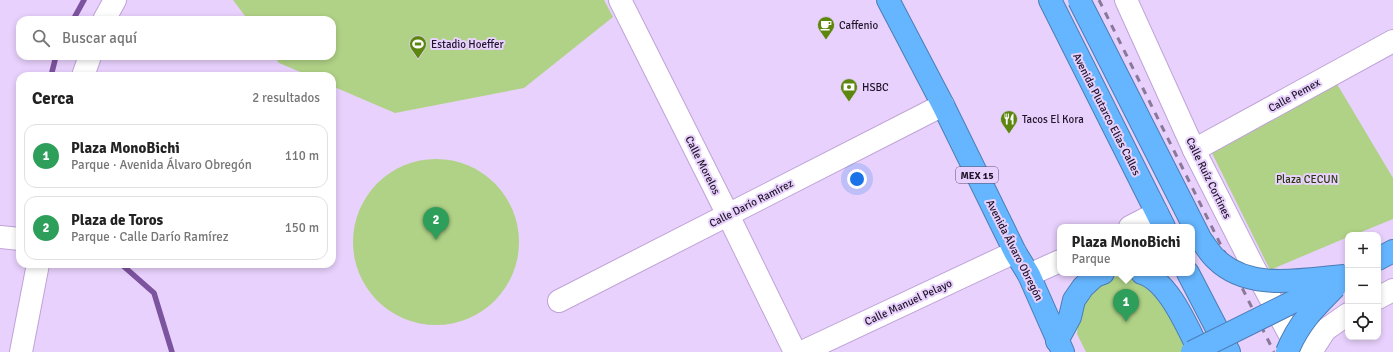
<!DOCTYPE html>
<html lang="es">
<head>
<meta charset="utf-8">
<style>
	:root { --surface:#fff; --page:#f6f6f6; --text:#222; --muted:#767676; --line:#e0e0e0; --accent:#5d860e }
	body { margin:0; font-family:Signika,sans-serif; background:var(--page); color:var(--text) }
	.controls { position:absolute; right:12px; bottom:12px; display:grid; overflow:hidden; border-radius:8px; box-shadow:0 2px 6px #0003 }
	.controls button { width:36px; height:36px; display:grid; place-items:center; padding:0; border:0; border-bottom:1px solid var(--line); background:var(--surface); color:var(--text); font:20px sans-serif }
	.you { position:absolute; left:857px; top:179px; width:14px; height:14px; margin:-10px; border:3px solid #fff; border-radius:50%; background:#1a73e8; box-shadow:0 0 0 6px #1a73e833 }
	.badge { display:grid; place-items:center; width:26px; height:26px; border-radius:50%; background:var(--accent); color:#fff; font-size:13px; font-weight:700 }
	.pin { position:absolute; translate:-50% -33px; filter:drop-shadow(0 1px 2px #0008) }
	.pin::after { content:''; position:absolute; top:21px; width:14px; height:12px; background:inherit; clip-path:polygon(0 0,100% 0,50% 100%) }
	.popup { position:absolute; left:1057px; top:224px; width:138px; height:52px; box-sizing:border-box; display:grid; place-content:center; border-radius:8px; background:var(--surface); filter:drop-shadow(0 1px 3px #0005); font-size:13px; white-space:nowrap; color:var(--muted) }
	.popup b { font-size:15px; color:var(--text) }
	.popup::after { content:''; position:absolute; left:50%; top:100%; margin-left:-8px; border:8px solid transparent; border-top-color:var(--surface) }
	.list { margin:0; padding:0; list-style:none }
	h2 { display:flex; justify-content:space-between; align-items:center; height:52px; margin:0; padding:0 16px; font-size:17px }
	h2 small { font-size:13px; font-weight:400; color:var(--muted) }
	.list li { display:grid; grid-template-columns:26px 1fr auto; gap:12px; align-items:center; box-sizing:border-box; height:64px; margin:0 8px 8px; padding:0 8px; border:1px solid var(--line); border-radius:12px }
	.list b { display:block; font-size:15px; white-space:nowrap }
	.list p { margin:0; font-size:13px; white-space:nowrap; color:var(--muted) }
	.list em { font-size:13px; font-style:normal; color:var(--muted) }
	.icon { flex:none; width:22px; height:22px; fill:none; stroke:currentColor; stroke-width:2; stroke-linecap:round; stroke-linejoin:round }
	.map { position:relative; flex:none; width:1393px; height:352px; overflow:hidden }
	.search { position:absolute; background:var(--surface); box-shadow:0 2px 6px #0003; left:16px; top:16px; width:320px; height:44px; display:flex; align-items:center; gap:10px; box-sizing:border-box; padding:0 14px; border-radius:12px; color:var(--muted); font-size:15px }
	.panel { position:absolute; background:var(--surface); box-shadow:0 2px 6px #0003; left:16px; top:72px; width:320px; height:196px; border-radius:12px }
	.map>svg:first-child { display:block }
	.green { fill:#b0d286 }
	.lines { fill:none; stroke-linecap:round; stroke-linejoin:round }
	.stream { stroke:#7c539e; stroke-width:5.5 }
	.street-casing { stroke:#bfa3d8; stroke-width:24 }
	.secondary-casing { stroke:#bfa3d8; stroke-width:24 }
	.highway-casing { stroke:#4d7db4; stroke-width:24 }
	.street { stroke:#fff; stroke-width:22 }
	.secondary { stroke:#fff; stroke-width:22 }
	.highway { stroke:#65b5ff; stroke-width:22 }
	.rail { stroke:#8a7899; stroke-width:3; stroke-dasharray:7 7; stroke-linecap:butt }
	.highway-bridge-casing { stroke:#4d7db4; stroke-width:24; stroke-linecap:butt }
	.highway-bridge { stroke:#65b5ff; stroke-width:22 }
	.labels { text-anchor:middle; stroke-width:4; stroke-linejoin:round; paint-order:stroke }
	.shield { fill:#e8d1fd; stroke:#5c4d69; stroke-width:1 }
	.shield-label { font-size:10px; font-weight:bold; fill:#201529 }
	.poi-label { font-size:11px; fill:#201529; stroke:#e8d1fd; text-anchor:start }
	.street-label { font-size:11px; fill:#201529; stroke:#e8d1fd }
	.park-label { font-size:11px; fill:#283a0b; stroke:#e8d1fd }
</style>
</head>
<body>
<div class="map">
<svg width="1393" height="352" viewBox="0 0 1393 352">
	<rect width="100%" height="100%" fill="#e8d1fd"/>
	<g class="green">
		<polygon points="233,0 604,0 613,17 524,88 395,113 332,86 332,76 310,76 279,63 274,56 332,56 332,20 248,20"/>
		<polygon points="1337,84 1393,178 1393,219 1354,235 1348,235 1348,237 1270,270 1211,151"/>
		<circle cx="436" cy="242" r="83"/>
		<polygon points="1129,275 1155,287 1191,352 1086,352 1077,334 1079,311 1091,289 1111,277"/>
	</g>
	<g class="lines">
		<g class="stream">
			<polyline points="73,20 84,0"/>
			<polyline points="51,76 56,56"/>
			<polyline points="121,264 154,293 172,352"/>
		</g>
		<g class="street-casing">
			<g id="street">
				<polyline points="620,0 728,215 795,352"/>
				<polyline points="1130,227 1157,213"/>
				<polyline points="0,237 20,239"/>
				<polyline points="1029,275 1060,261"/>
				<polyline points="559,301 943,105"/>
				<polyline points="802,352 1015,252"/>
			</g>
		</g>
		<g class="secondary-casing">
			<g id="secondary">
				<polyline points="1126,0 1194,150 1253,266 1299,352"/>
				<polyline points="104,20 115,0"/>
				<polyline points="83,76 90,56"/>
				<polyline points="1194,150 1393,41"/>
				<polyline points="1378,298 1393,290"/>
				<polyline points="21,352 38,264"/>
				<polyline points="1311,352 1325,330 1348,314"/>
			</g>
		</g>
		<g class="highway-casing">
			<g id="highway">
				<polyline points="888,0 943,105 1015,252 1029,275 1063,352"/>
				<polyline points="1050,0 1164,227"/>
				<polyline points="1378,259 1393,251"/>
				<path d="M1142,273C1169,281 1188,329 1200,352"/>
				<polyline points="1188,273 1229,352"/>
				<polyline points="1057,341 1070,317 1074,300 1083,287 1095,276 1103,273"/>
			</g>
		</g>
		<use href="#street" class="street"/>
		<use href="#secondary" class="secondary"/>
		<use href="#highway" class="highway"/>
		<polyline class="rail" points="1099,0 1274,352"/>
		<g class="highway-bridge-casing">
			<g id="highway-bridge">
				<path d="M1079,0L1201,240C1206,246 1210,254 1216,259C1249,292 1304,279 1345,276"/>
				<polyline points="1192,352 1333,282"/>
				<path d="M1287,352C1298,324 1314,308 1335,287"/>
			</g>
		</g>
		<use href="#highway-bridge" class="highway-bridge"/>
	</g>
	<defs>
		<g id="cafe-pin" transform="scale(0.9)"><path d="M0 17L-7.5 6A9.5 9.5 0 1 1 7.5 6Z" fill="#5d860e" stroke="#e8d1fd"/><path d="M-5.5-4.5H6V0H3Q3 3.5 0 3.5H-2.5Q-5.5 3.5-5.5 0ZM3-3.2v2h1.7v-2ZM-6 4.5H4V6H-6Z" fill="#fff"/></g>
		<g id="stadium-pin" transform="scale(0.9)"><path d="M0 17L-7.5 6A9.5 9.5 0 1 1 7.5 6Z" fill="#5d860e" stroke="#e8d1fd"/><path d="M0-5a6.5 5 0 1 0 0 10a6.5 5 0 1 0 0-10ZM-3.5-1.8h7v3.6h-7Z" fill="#fff"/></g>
		<g id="bank-pin" transform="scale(0.9)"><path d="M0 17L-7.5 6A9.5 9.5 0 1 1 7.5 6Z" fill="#5d860e" stroke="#e8d1fd"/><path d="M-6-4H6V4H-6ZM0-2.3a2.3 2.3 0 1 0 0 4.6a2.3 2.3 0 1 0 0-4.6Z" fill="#fff"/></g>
		<g id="restaurant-pin" transform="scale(0.9)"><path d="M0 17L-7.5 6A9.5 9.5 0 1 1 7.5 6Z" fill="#5d860e" stroke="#e8d1fd"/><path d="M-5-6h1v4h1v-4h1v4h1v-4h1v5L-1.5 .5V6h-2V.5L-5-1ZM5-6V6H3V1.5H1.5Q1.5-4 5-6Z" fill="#fff"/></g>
	</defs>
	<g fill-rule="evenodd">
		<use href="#cafe-pin" x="826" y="25"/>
		<use href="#stadium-pin" x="418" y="44"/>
		<use href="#bank-pin" x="849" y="87"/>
		<use href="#restaurant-pin" x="1009" y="119"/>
	</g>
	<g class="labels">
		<rect class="shield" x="956" y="167" width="42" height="16" rx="3"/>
		<g class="shield-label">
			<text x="977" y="179">MEX 15</text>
		</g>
		<g class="poi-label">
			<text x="839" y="29">Caffenio</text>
			<text x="431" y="48">Estadio Hoeffer</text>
			<text x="862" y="91">HSBC</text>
			<text x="1022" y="123">Tacos El Kora</text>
		</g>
		<g class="street-label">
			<text transform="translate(1294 95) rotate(-29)" y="4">Calle Pemex</text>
			<text transform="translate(1107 114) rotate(63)" y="4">Avenida Plutarco Elías Calles</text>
			<text transform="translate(703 165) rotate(63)" y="4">Calle Morelos</text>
			<text transform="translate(1209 178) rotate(64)" y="4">Calle Ruíz Cortines</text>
			<text transform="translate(751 203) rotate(-27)" y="4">Calle Darío Ramírez</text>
			<text transform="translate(1015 250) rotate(63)" y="4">Avenida Álvaro Obregón</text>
			<text transform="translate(908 302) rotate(-25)" y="4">Calle Manuel Pelayo</text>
		</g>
		<g class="park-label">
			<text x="1307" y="183">Plaza CECUN</text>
		</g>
	</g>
</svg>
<div class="controls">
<button>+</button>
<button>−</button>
<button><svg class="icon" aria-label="locate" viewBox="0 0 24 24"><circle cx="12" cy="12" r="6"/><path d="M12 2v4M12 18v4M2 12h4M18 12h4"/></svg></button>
</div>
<div class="you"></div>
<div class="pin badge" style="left:1126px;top:322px;background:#2e9e5b">1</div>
<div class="popup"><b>Plaza MonoBichi</b>Parque</div>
<div class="pin badge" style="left:436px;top:240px;background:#2e9e5b">2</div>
<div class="search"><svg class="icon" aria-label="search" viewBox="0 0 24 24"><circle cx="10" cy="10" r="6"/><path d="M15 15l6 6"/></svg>Buscar aquí</div>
<section class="panel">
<h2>Cerca<small>2 resultados</small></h2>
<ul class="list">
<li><span class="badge" style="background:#2e9e5b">1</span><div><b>Plaza MonoBichi</b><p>Parque · Avenida Álvaro Obregón</p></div><em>110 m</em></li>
<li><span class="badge" style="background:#2e9e5b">2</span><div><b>Plaza de Toros</b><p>Parque · Calle Darío Ramírez</p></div><em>150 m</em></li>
</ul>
</section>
</div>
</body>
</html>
